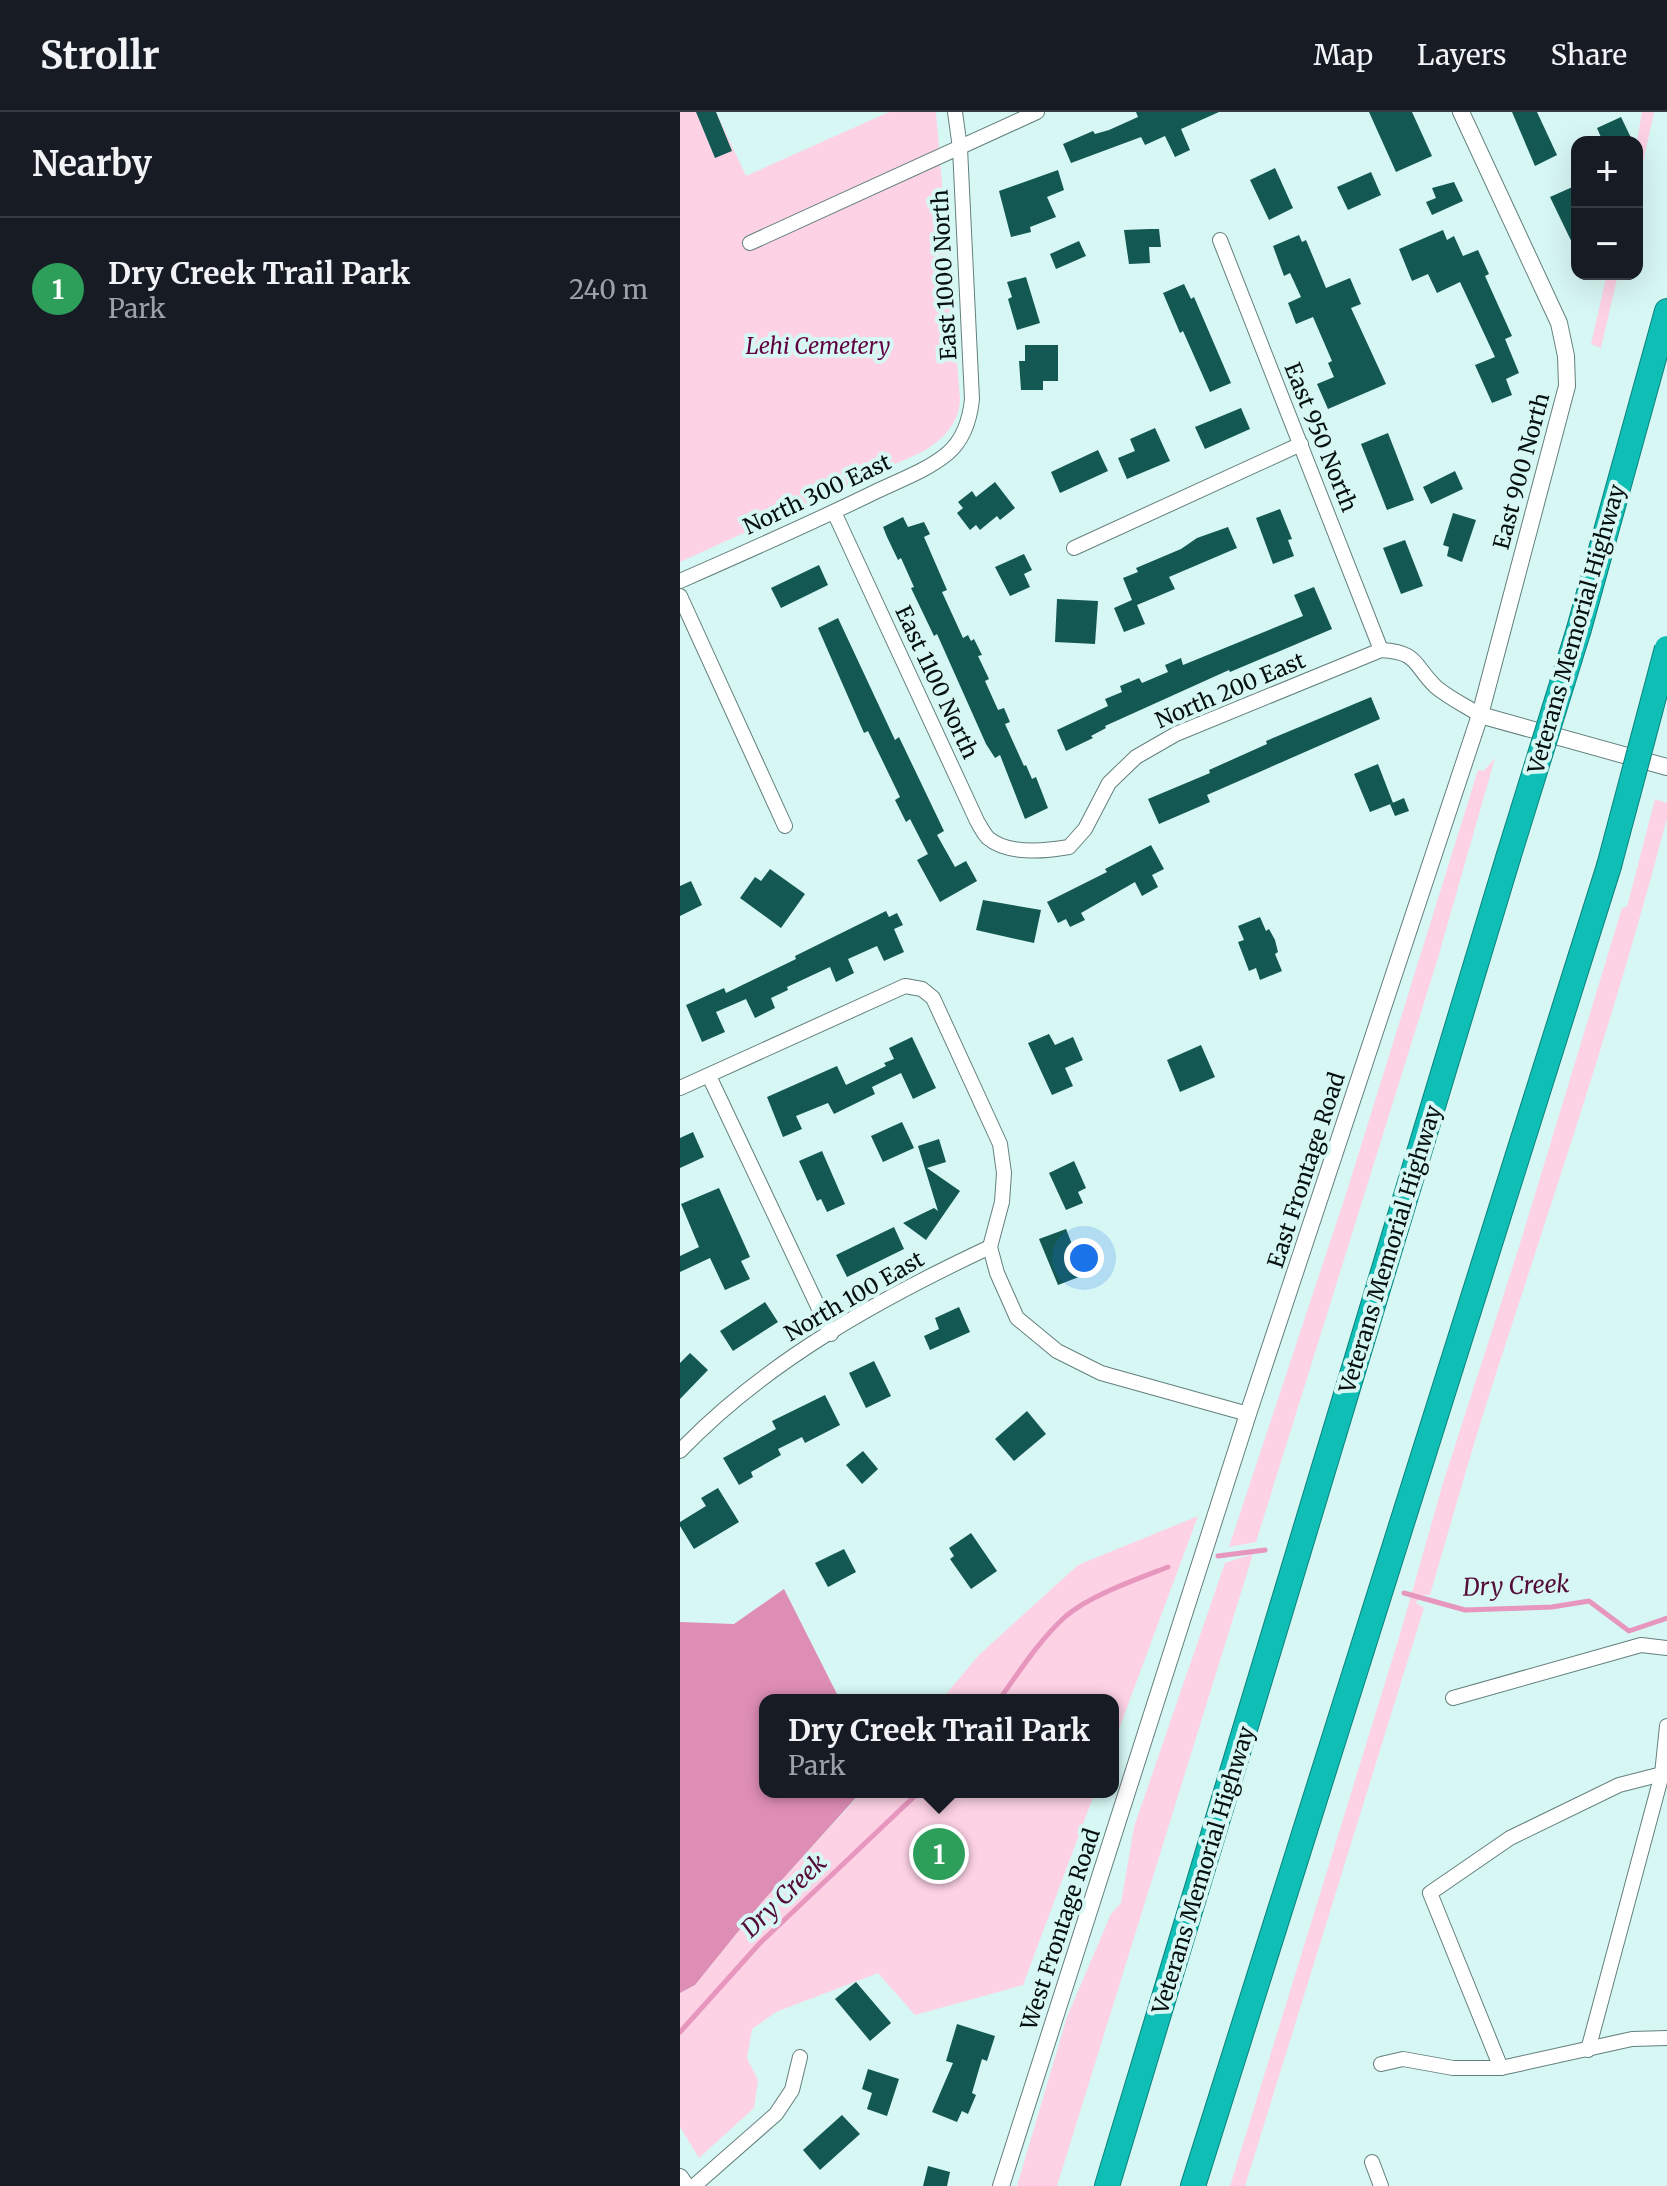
<!DOCTYPE html>
<html lang="en">
<head>
<meta charset="utf-8">
<style>
	:root { --surface:#171b24; --page:#20242c; --text:#f1f3f6; --muted:#9ea1a6; --line:#363941; --accent:#b45309 }
	body { margin:0; font-family:Merriweather,serif; background:var(--page); color:var(--text) }
	.controls { position:absolute; right:24px; top:24px; display:grid; overflow:hidden; border-radius:16px; box-shadow:0 8px 32px #0002 }
	.controls button { width:72px; height:72px; display:grid; place-items:center; padding:0; border:0; border-bottom:2px solid var(--line); background:var(--surface); color:var(--text); font:40px sans-serif }
	.you { position:absolute; left:404px; top:1146px; width:28px; height:28px; margin:-20px; border:6px solid #fff; border-radius:50%; background:#1a73e8; box-shadow:0 0 0 12px #1a73e833 }
	.badge { display:grid; place-items:center; width:52px; height:52px; border-radius:50%; background:var(--accent); color:#fff; font-size:26px; font-weight:700 }
	.pin { position:absolute; translate:-50% -50%; border:4px solid #fff; box-shadow:0 2px 8px #0006 }
	.popup { position:absolute; left:79px; top:1582px; width:360px; height:104px; box-sizing:border-box; display:grid; place-content:center; border-radius:16px; background:var(--surface); filter:drop-shadow(0 2px 6px #0005); font-size:26px; white-space:nowrap; color:var(--muted) }
	.popup b { font-size:30px; color:var(--text) }
	.popup::after { content:''; position:absolute; left:50%; top:100%; margin-left:-16px; border:16px solid transparent; border-top-color:var(--surface) }
	.list { margin:0; padding:0; list-style:none }
	h2 { display:flex; justify-content:space-between; align-items:center; height:104px; margin:0; padding:0 32px; font-size:34px }
	h2 small { font-size:26px; font-weight:400; color:var(--muted) }
	.list li { display:grid; grid-template-columns:52px 1fr auto; gap:24px; align-items:center; box-sizing:border-box; height:144px; padding:0 32px; border-top:2px solid var(--line) }
	.list b { display:block; font-size:30px; white-space:nowrap }
	.list p { margin:0; font-size:26px; white-space:nowrap; color:var(--muted) }
	.list em { font-size:26px; font-style:normal; color:var(--muted) }
	.map { position:relative; flex:none; width:987px; height:2074px; overflow:hidden }
	header { display:flex; align-items:center; gap:48px; box-sizing:border-box; height:112px; padding:0 40px; background:var(--surface); border-bottom:2px solid var(--line) }
	header strong { font-size:38px }
	nav { display:flex; gap:44px; margin-inline-start:auto; font-size:28px }
	main { display:flex }
	aside { flex:1; background:var(--surface) }
	.map>svg:first-child { display:block }
	.green { fill:#fdd2e5 }
	.forest { fill:#de8db5 }
	.lines { fill:none; stroke-linecap:round; stroke-linejoin:round }
	.stream { stroke:#e796be; stroke-width:5 }
	.building { fill:#135853 }
	.minor-casing { stroke:#63807d; stroke-width:16 }
	.tertiary-casing { stroke:#63807d; stroke-width:18 }
	.motorway-casing { stroke:#0c827c; stroke-width:26 }
	.minor { stroke:#fff; stroke-width:14 }
	.tertiary { stroke:#fff; stroke-width:16 }
	.motorway { stroke:#0fbfb6; stroke-width:24 }
	.motorway-bridge-casing { stroke:#0c827c; stroke-width:26; stroke-linecap:butt }
	.motorway-bridge { stroke:#0fbfb6; stroke-width:24 }
	.labels { text-anchor:middle; stroke-width:8; stroke-linejoin:round; paint-order:stroke }
	.street-label { font-size:22px; fill:#05100f; stroke:#d7f7f4 }
	.park-label { font-size:22px; font-style:italic; fill:#61003f; stroke:#d7f7f4 }
	.water-label { font-size:24px; font-style:italic; fill:#540d38; stroke:#d7f7f4 }
</style>
</head>
<body>
<header>
<strong>Strollr</strong>
<nav><a>Map</a><a>Layers</a><a>Share</a></nav>
</header>
<main>
<aside>
<h2>Nearby<small></small></h2>
<ul class="list">
<li><span class="badge" style="background:#2e9e5b">1</span><div><b>Dry Creek Trail Park</b><p>Park</p></div><em>240 m</em></li>
</ul>
</aside>
<div class="map">
<svg width="987" height="2074" viewBox="0 0 987 2074">
	<rect width="100%" height="100%" fill="#d7f7f4"/>
	<g class="green">
		<path d="M0,0H36L66,64L209,0H256L280,287C279,312 264,326 244,339L0,450Z"/>
		<polygon points="962,0 974,0 957,78 957,30"/>
		<polygon points="927,162 938,162 921,236 911,232"/>
		<polygon points="815,646 757,849 576,1430 549,1435 666,1082 798,658 804,659"/>
		<path d="M975,687L987,691V706C937,898 873,1085 812,1274C790,1343 770,1414 750,1483H740L736,1491L744,1496L565,2074H550L721,1519L763,1371L839,1135L942,796L947,795Z"/>
		<polygon points="518,1404 433,1633 433,1588 261,1588 299,1543 398,1453"/>
		<polygon points="573,1442 377,2074 337,2074 387,1905 431,1802 441,1791 454,1715 545,1451"/>
		<polygon points="182,1680 415,1680 343,1873 235,1903 198,1861 96,1900 72,1917 67,1946 78,1968 74,1996 19,2046 0,2015 0,1881 15,1873 82,1790"/>
	</g>
	<polygon class="forest" points="104,1477 160,1588 85,1588 85,1680 181,1680 82,1790 15,1873 0,1881 0,1510 54,1512"/>
	<g class="lines">
		<g class="stream">
			<polyline points="538,1444 585,1438"/>
			<polyline points="724,1481 785,1498 872,1495 909,1489 949,1519 987,1506"/>
			<path d="M319,1588C339,1560 360,1527 386,1504C411,1483 457,1467 488,1455"/>
			<polyline points="0,1920 80,1831 239,1680"/>
		</g>
	</g>
	<g class="building">
		<polygon points="16,0 36,0 52,39 35,46"/>
		<polygon points="456,0 539,0 501,17 510,38 495,45 485,24 465,33 461,25 391,51 383,32 413,19 415,22 429,18 458,5"/>
		<polygon points="689,0 732,0 752,44 716,60"/>
		<polygon points="832,0 857,0 877,43 855,54"/>
		<polygon points="941,5 953,30 923,30 917,16"/>
		<polygon points="595,56 613,96 589,108 570,68"/>
		<polygon points="378,58 384,78 367,85 376,105 350,115 351,120 331,125 319,79"/>
		<polygon points="691,60 701,83 668,98 657,75"/>
		<polygon points="774,70 783,89 752,103 746,90 756,86 752,76"/>
		<polygon points="897,73 897,141 870,85"/>
		<polygon points="469,117 479,117 481,135 469,135 470,151 449,152 444,118"/>
		<polygon points="763,118 767,128 774,124 783,144 798,138 809,162 805,164 832,224 825,227 839,261 826,267 832,283 812,291 795,253 815,245 780,170 757,181 748,162 732,169 719,137"/>
		<polygon points="619,123 622,130 626,128 646,176 670,166 681,192 671,196 706,272 648,297 637,272 654,265 648,251 652,249 633,205 616,212 608,191 621,185 610,161 604,164 593,134"/>
		<polygon points="399,129 406,144 376,157 370,142"/>
		<polygon points="346,165 360,211 337,218 328,187 332,185 327,170"/>
		<polygon points="504,172 511,187 514,185 551,271 530,280 503,219 500,221 483,181"/>
		<polygon points="345,233 378,233 378,269 363,269 363,278 341,278 339,249 345,249"/>
		<polygon points="561,296 570,317 525,337 515,315"/>
		<polygon points="475,316 490,349 447,367 438,346 455,339 450,327"/>
		<polygon points="708,321 734,388 707,398 681,332"/>
		<polygon points="418,338 428,359 380,381 371,360"/>
		<polygon points="775,359 783,377 751,392 743,375"/>
		<polygon points="315,370 335,396 320,408 317,404 300,418 296,413 290,418 277,401 283,396 278,390 292,379 296,385"/>
		<polygon points="600,397 612,427 608,428 614,444 593,452 576,406"/>
		<polygon points="773,401 796,408 782,450 767,444 769,435 763,433"/>
		<polygon points="223,405 228,415 244,410 250,422 244,425 267,478 262,480 283,526 288,523 291,529 294,527 302,543 298,544 309,567 305,569 318,598 324,596 330,610 325,612 344,654 346,653 352,667 356,665 368,696 345,707 320,643 315,646 306,632 257,522 254,524 231,476 234,475 221,446 218,448 207,425 203,415"/>
		<polygon points="548,415 557,436 489,465 495,477 457,493 465,512 444,520 434,496 452,488 443,466 458,460 456,456 501,437 517,426"/>
		<polygon points="725,428 743,474 721,482 703,436"/>
		<polygon points="344,442 352,458 344,462 350,475 330,484 315,455"/>
		<polygon points="139,453 148,473 101,496 91,476"/>
		<polygon points="634,475 652,517 550,560 549,558 425,614 426,616 411,624 413,626 386,639 377,618 428,594 425,587 442,580 440,574 459,566 462,571 488,560 485,553 501,546 503,553 623,504 614,483"/>
		<polygon points="377,487 418,489 415,532 375,530"/>
		<polygon points="158,506 215,628 219,625 264,719 257,723 275,755 286,749 297,769 260,790 237,748 248,742 230,707 226,710 215,688 220,685 188,619 184,621 138,516"/>
		<polygon points="691,585 700,607 527,683 530,690 479,712 468,687 530,661 529,658 587,632 586,629"/>
		<polygon points="698,652 713,691 690,700 674,662"/>
		<polygon points="724,686 729,699 715,704 710,692"/>
		<polygon points="471,733 484,757 472,763 478,775 462,784 455,770 401,801 405,808 390,815 386,807 378,811 367,790 427,760 425,757"/>
		<polygon points="90,757 125,782 101,816 60,786 75,765 81,769"/>
		<polygon points="11,769 22,793 0,804 0,774"/>
		<polygon points="303,788 361,798 354,831 296,818"/>
		<polygon points="206,799 209,805 217,801 223,813 214,817 224,840 204,849 197,834 168,847 174,861 156,870 150,855 107,875 108,878 91,886 95,896 75,906 66,887 36,900 45,920 22,930 6,893 44,876 46,881 116,847 115,844"/>
		<polygon points="580,805 586,819 589,817 595,828 598,840 595,842 602,859 580,868 576,856 569,859 558,830 564,828 558,814"/>
		<polygon points="369,922 375,933 393,925 403,948 385,956 393,974 372,983 348,931"/>
		<polygon points="232,925 256,976 233,987 221,961 192,975 195,982 154,1002 148,991 116,1004 122,1017 103,1025 87,985 157,954 166,973 206,954 204,951 214,947 209,936"/>
		<polygon points="521,933 535,965 500,980 487,948"/>
		<polygon points="222,1010 234,1036 203,1050 191,1024"/>
		<polygon points="13,1020 24,1045 0,1056 0,1026"/>
		<polygon points="259,1027 266,1050 247,1056 280,1079 246,1128 223,1111 254,1096 258,1099 238,1034"/>
		<polygon points="142,1039 165,1092 147,1100 141,1087 137,1089 119,1049"/>
		<polygon points="394,1049 406,1076 398,1080 403,1091 386,1098 369,1061"/>
		<polygon points="39,1076 70,1145 61,1149 70,1167 45,1178 30,1146 0,1160 0,1144 19,1135 1,1092"/>
		<polygon points="214,1115 224,1137 167,1165 156,1143"/>
		<polygon points="386,1117 404,1163 378,1173 359,1127"/>
		<polygon points="85,1190 98,1210 53,1239 40,1219"/>
		<polygon points="279,1195 290,1220 250,1238 244,1224 259,1217 255,1206"/>
		<polygon points="10,1241 28,1258 0,1287 0,1251"/>
		<polygon points="194,1249 211,1284 186,1296 169,1261"/>
		<polygon points="145,1283 160,1313 125,1331 122,1325 98,1337 101,1343 71,1360 73,1365 59,1373 43,1346 96,1317 92,1309"/>
		<polygon points="347,1299 366,1322 334,1349 315,1327"/>
		<polygon points="183,1339 198,1357 182,1372 166,1353"/>
		<polygon points="38,1376 59,1410 14,1437 0,1414 0,1410 26,1394 21,1386"/>
		<polygon points="291,1421 317,1459 291,1477 270,1447 274,1444 269,1436"/>
		<polygon points="164,1437 176,1460 148,1475 135,1451"/>
		<polygon points="176,1870 211,1911 190,1929 155,1887"/>
		<polygon points="277,1912 315,1924 307,1949 302,1947 292,1981 296,1983 288,2002 282,1999 277,2010 252,2000 273,1951 266,1949"/>
		<polygon points="188,1957 219,1967 207,2004 187,1997 192,1981 182,1977"/>
		<polygon points="162,2003 180,2022 140,2058 123,2038"/>
		<polygon points="248,2054 270,2060 267,2074 243,2074"/>
	</g>
	<g class="lines">
		<g class="minor-casing">
			<g id="minor">
				<polyline points="540,128 701,538"/>
				<polyline points="70,131 357,0"/>
				<path d="M154,400L297,709C300,714 304,722 308,726C328,743 366,739 389,735L405,717L429,671L456,645L496,622L701,538C739,540 733,553 756,575C769,586 786,594 800,603"/>
				<polyline points="394,436 621,332"/>
				<path d="M0,469C66,440 132,411 197,379C220,368 248,358 268,341C284,327 290,307 292,287L280,36L275,0"/>
				<polyline points="0,484 105,714"/>
				<polyline points="29,964 151,1222"/>
				<polyline points="0,976 225,874 242,877 253,886 320,1032 324,1061 322,1090 310,1135 317,1161 337,1206 377,1239 421,1261 568,1302"/>
				<path d="M0,1339C85,1250 199,1187 310,1135"/>
				<polyline points="773,1586 961,1533 987,1536"/>
				<polyline points="908,1938 982,1662 987,1614"/>
				<polyline points="701,1952 723,1947 773,1956 821,1956 952,1927 987,1926"/>
				<polyline points="821,1956 750,1781 830,1726 939,1673 982,1662"/>
				<polyline points="692,2050 701,2074"/>
				<polyline points="14,2074 96,2002 112,1978 120,1945"/>
			</g>
		</g>
		<g class="tertiary-casing">
			<g id="tertiary">
				<polyline points="800,603 987,655"/>
				<polyline points="0,2065 6,2074"/>
				<polyline points="321,2074 568,1302 800,603 887,274 886,244 879,211 781,0"/>
			</g>
		</g>
		<g class="motorway-casing">
			<g id="motorway">
				<polyline points="899,517 987,199"/>
				<polyline points="427,2074 828,746"/>
				<polyline points="513,2074 929,754"/>
			</g>
		</g>
		<use href="#minor" class="minor"/>
		<use href="#tertiary" class="tertiary"/>
		<use href="#motorway" class="motorway"/>
		<g class="motorway-bridge-casing">
			<g id="motorway-bridge">
				<polyline points="828,746 899,517"/>
				<polyline points="929,754 987,536"/>
			</g>
		</g>
		<use href="#motorway-bridge" class="motorway-bridge"/>
	</g>
	<g class="labels">
		<g class="street-label">
			<text transform="translate(264 163) rotate(-93)" y="8">East 1000 North</text>
			<text transform="translate(641 325) rotate(68)" y="8">East 950 North</text>
			<text transform="translate(841 359) rotate(-75)" y="8">East 900 North</text>
			<text transform="translate(137 382) rotate(-25)" y="8">North 300 East</text>
			<text transform="translate(896 517) rotate(-74)" y="8">Veterans Memorial Highway</text>
			<text transform="translate(257 570) rotate(65)" y="8">East 1100 North</text>
			<text transform="translate(550 578) rotate(-23)" y="8">North 200 East</text>
			<text transform="translate(626 1058) rotate(-72)" y="8">East Frontage Road</text>
			<text transform="translate(710 1137) rotate(-73)" y="8">Veterans Memorial Highway</text>
			<text transform="translate(174 1184) rotate(-30)" y="8">North 100 East</text>
			<text transform="translate(523 1758) rotate(-73)" y="8">Veterans Memorial Highway</text>
			<text transform="translate(380 1817) rotate(-72)" y="8">West Frontage Road</text>
		</g>
		<g class="park-label">
			<text x="138" y="242">Lehi Cemetery</text>
		</g>
		<g class="water-label">
			<text transform="translate(836 1474) rotate(-2)" y="8">Dry Creek</text>
			<text transform="translate(104 1784) rotate(-44)" y="8">Dry Creek</text>
		</g>
	</g>
</svg>
<div class="controls">
<button>+</button>
<button>−</button>
</div>
<div class="you"></div>
<div class="pin badge" style="left:259px;top:1742px;background:#2e9e5b">1</div>
<div class="popup"><b>Dry Creek Trail Park</b>Park</div>
</div>
</main>
</body>
</html>
